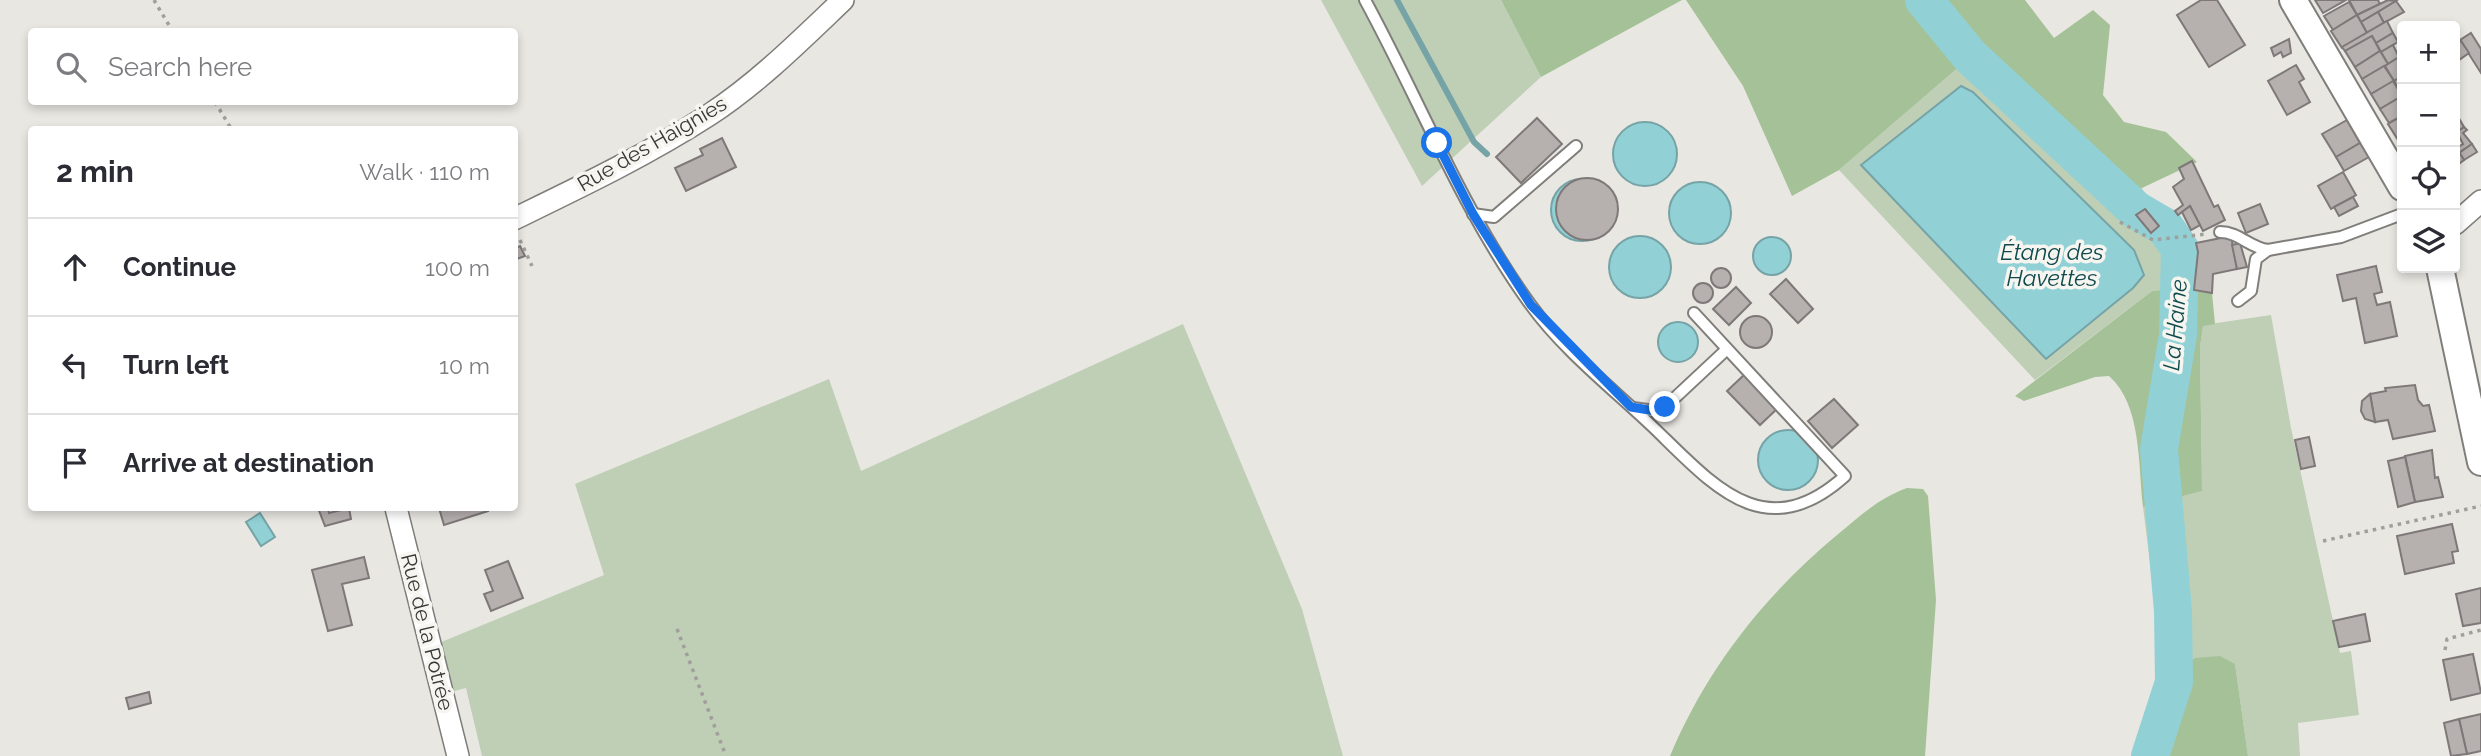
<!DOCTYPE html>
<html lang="en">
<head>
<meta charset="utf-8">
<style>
	:root { --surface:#fff; --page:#f2f2f3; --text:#2b2b33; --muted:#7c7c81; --line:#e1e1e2 }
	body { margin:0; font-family:Raleway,sans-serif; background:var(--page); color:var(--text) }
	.controls { position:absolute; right:21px; top:21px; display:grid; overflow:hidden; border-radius:7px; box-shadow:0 4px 10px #0003 }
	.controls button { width:63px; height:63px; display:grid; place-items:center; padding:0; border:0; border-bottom:2px solid var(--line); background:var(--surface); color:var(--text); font:35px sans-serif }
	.stop { position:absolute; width:21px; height:21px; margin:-16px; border:5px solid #1a73e8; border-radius:50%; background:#fff }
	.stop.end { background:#1a73e8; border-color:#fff; box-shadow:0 2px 7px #0008 }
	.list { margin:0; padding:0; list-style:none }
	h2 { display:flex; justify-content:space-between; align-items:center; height:91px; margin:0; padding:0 28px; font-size:30px }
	h2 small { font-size:23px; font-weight:400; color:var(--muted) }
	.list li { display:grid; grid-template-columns:46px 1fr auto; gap:21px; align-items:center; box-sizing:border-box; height:98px; padding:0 28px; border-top:2px solid var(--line) }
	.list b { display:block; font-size:26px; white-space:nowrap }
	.list em { font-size:23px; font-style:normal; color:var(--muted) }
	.icon { flex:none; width:38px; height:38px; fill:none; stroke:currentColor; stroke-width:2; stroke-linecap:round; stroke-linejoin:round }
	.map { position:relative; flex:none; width:2481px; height:756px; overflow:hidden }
	.search { position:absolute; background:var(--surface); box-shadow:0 4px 10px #0003; left:28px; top:28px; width:490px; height:77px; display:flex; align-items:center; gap:18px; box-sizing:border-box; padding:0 24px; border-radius:7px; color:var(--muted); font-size:26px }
	.panel { position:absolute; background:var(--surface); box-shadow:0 4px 10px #0003; left:28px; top:126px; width:490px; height:385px; border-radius:7px }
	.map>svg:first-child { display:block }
	.green { fill:#becfb6 }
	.forest { fill:#a5c197 }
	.water { fill:#91d1d6; stroke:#76a3a6; stroke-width:2 }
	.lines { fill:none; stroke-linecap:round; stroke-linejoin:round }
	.stream { stroke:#76a3a6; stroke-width:6 }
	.river { stroke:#91d1d6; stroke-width:38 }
	.building { fill:#b6b0af; stroke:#7e7978; stroke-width:2 }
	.service-casing { stroke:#7f7e7a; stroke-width:14 }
	.minor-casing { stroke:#7f7e7a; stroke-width:24 }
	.tertiary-casing { stroke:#7f7e7a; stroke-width:30 }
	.path { stroke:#a09f9b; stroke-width:3.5; stroke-dasharray:3.5 5; stroke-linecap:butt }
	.service { stroke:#fff; stroke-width:10 }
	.minor { stroke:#fff; stroke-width:21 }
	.tertiary { stroke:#fff; stroke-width:26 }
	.route { stroke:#1a73e8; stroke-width:9 }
	.labels { text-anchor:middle; stroke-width:7; stroke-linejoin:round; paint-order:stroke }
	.street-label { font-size:21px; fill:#383836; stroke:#f6f5f0 }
	.water-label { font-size:23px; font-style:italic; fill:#0f494d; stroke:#f6f5f0 }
</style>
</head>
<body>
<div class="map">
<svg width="2481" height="756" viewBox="0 0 2481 756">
	<rect width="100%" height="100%" fill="#e9e7e2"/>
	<g class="green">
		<polygon points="1321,0 1501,0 1541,77 1422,186"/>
		<polygon points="1960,66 2099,193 2109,185 2142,188 2167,244 2171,289 2152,291 2035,380 1839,170"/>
		<polygon points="2271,315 2291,428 2340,653 2351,651 2359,715 2298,723 2300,756 2248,756 2235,664 2184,667 2155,756 2142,756 2160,692 2159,634 2143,507 2202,491 2200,347 2203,325"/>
		<polygon points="1183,324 1302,609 1343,756 482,756 466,688 451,692 439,643 604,575 575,484 829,379 861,471"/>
	</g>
	<g class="forest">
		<polygon points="1501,0 1682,0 1541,77"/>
		<polygon points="1686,0 2025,0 2054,38 2093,10 2110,25 2103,95 2124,122 2166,132 2197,162 2142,188 2109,185 2099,193 1960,66 1839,170 1792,196 1743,86"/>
		<path d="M2171,289L2212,293L2215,324L2203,326L2200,347L2202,491L2143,507C2138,465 2142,405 2109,376L2095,377L2024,401L2015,396L2152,291Z"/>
		<path d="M1907,488L1923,489L1928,496L1936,600L1925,756H1670C1707,668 1764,596 1837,535C1860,516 1879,498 1907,488Z"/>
		<polygon points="2220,656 2235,664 2248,756 2155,756 2184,667 2195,658"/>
	</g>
	<g class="water">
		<polygon points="1961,86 1973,92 2134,250 2144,275 2133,288 2046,359 1861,165"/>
		<circle cx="1645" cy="154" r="32"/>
		<circle cx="1582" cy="210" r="31"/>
		<circle cx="1700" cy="213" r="31"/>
		<circle cx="1640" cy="267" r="31"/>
		<circle cx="1772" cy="256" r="19"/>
		<circle cx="1678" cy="342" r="20"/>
		<circle cx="1788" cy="460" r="30"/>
		<polygon points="260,513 275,537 261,546 246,522"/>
	</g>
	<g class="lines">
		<polyline class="stream" points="1397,0 1474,142 1487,154"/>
		<polyline class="river" points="1924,0 1970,56 2136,210 2165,227 2180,249 2178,335 2159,449 2173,611 2174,682 2150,756"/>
	</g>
	<g class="building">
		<polygon points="2201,0 2217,0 2245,45 2209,67 2177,15"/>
		<polygon points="2315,0 2346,0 2323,13"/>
		<polygon points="2349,0 2378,0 2380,4 2357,15"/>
		<polygon points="2388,0 2396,1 2361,22 2357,15"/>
		<polygon points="2396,1 2404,12 2384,23 2378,12"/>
		<polygon points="2349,2 2357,15 2333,30 2324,16"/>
		<polygon points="2378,12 2384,23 2367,33 2361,22"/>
		<polygon points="2357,15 2367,33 2342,48 2331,31"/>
		<polygon points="2387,21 2393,33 2376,43 2372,36 2345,51 2342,47"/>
		<polygon points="2393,33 2398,42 2381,52 2376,43"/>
		<polygon points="2471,33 2481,49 2481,73 2460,40"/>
		<polygon points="2372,36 2380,51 2355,67 2345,51"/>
		<polygon points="2289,39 2291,53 2283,57 2281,52 2274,56 2271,48"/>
		<polygon points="2461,41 2469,53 2459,60 2455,45"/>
		<polygon points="2393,45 2399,57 2388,64 2381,52"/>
		<polygon points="2380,51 2388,64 2362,79 2355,67"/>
		<polygon points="2402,55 2402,76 2394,81 2385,66"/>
		<polygon points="2296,65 2304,79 2299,82 2310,102 2287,115 2268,81"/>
		<polygon points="2384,66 2394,81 2371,94 2362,79"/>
		<polygon points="2402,76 2402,96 2394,81"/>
		<polygon points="2393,81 2402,96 2380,109 2371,94"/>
		<polygon points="2402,96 2402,116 2389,123 2380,109"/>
		<polygon points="2402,116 2402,137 2398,140 2388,124"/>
		<polygon points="1537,118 1562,144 1521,183 1496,157"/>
		<polygon points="2347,120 2360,143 2336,157 2322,134"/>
		<polygon points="2460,120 2464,127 2455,136 2455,123"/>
		<polygon points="2464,127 2467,130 2463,133 2472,144 2459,153 2456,148 2463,144 2457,132"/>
		<polygon points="722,138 736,167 686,191 675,168 703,155 700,149"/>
		<polygon points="2360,143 2369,157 2344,171 2336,157"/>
		<polygon points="2472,144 2477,152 2464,160 2459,153"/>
		<polygon points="2456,147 2464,160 2455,167 2455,148"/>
		<polygon points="2192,161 2214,207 2218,205 2225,220 2203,231 2190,206 2178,215 2175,211 2183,205 2173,187 2184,179 2179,168"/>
		<polygon points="2343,172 2356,195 2331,209 2318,186"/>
		<circle cx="1587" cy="209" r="31"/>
		<polygon points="2353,197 2358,206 2339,216 2334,207"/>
		<polygon points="2260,204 2268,224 2246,233 2238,213"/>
		<polygon points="2190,206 2200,225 2191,230 2182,212"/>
		<polygon points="2145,209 2159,226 2151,233 2136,215"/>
		<polygon points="2231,236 2237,269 2213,274 2212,293 2194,290 2198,252 2196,243"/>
		<polygon points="2240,243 2247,267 2237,269 2232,245"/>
		<polygon points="520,246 525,256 517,259 514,249"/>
		<polygon points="2376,266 2382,292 2374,294 2377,305 2390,302 2397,336 2365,343 2356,298 2343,301 2337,275"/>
		<circle cx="1721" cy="278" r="10"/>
		<polygon points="1786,279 1813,309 1798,323 1770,294"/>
		<circle cx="1703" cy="293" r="10"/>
		<polygon points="1736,287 1751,303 1729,325 1713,309"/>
		<circle cx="1756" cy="332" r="16"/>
		<polygon points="1745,374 1778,408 1760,425 1727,391"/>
		<polygon points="2415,385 2418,400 2423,406 2429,405 2435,431 2393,439 2388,420 2375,422 2370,394 2386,391 2385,388"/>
		<polygon points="2370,394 2375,422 2365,419 2361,411 2362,401"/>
		<polygon points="1834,399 1858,425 1832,448 1808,421"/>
		<polygon points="2309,437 2315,466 2301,469 2295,440"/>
		<polygon points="2432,450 2435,478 2438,477 2443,497 2415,502 2405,456"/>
		<polygon points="2405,457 2415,502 2398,507 2388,461"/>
		<polygon points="318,508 328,508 329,513 349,508 351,519 325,526"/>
		<polygon points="439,508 487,508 488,511 444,525"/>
		<polygon points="2452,524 2458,551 2452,552 2454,563 2405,574 2397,536"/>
		<polygon points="364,557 369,578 342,584 352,625 328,631 312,570"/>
		<polygon points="508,561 523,598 491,611 484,594 493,591 485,570"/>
		<polygon points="2481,588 2481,623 2463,626 2456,594"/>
		<polygon points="2365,614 2370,641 2339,647 2333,621"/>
		<polygon points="2473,654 2481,693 2451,700 2443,660"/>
		<polygon points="149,692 151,703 129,709 126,698"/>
		<polygon points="2481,714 2481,751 2467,754 2459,719"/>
		<polygon points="2459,719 2467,754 2451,756 2444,723"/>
	</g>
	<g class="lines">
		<g class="service-casing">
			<g id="service">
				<path d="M1365,0C1420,101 1462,210 1530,304C1564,351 1612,388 1654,428C1713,485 1765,548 1845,476L1694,313"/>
				<polyline points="1473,214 1494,217 1576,146"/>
				<path d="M2220,232C2239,232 2250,248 2268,250L2341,237L2402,214"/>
				<polyline points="2238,301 2251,291 2256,259 2268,250"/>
				<polyline points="1633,408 1655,411 1665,407 1726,350"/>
			</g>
		</g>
		<g class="minor-casing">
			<g id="minor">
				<path d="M514,219C580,187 647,155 709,115C758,83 801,40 843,0"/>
				<polyline points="2455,224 2481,201"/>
				<polyline points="396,508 458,756"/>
			</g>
		</g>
		<g class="tertiary-casing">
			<g id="tertiary">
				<polyline points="2293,0 2402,187"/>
				<polyline points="2440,268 2481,462"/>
			</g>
		</g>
		<g class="path">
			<polyline points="154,0 173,32"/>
			<polyline points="215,102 232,130"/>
			<polyline points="2120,222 2153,240 2207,234"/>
			<polyline points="520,240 532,266"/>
			<polyline points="2323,541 2481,506"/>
			<polyline points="677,629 726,756"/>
			<polyline points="2445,650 2447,639 2481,630"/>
		</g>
		<use href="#service" class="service"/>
		<use href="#minor" class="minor"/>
		<use href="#tertiary" class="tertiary"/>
	</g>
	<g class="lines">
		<polyline class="route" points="1437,143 1473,214 1531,305 1631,407 1655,411 1665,407"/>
	</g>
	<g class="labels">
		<g class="street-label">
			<text transform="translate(652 144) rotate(-30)" y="7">Rue des Haignies</text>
			<text transform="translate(427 632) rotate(76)" y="7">Rue de la Potrée</text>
		</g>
		<g class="water-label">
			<text x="2052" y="260">Étang des<tspan x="2052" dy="26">Havettes</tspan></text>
			<text transform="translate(2175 325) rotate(-85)" y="8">La Haine</text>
		</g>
	</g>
</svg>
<div class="controls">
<button>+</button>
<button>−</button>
<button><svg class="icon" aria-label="locate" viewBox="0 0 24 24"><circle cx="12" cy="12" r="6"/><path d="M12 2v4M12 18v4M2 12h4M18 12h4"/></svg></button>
<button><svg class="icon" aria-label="layers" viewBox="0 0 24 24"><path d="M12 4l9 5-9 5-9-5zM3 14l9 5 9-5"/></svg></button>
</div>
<div class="stop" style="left:1437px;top:143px"></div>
<div class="stop end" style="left:1665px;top:407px"></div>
<div class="search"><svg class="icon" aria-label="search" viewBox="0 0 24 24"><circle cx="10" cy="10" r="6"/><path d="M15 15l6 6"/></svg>Search here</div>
<section class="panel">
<h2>2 min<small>Walk · 110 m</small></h2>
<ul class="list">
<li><svg class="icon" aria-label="ahead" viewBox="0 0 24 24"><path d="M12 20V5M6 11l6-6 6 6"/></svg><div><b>Continue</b></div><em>100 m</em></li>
<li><svg class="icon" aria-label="left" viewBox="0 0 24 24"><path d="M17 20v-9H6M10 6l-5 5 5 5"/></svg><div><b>Turn left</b></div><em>10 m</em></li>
<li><svg class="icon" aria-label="arrive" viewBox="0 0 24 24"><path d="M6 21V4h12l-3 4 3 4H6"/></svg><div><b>Arrive at destination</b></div></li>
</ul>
</section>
</div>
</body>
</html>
